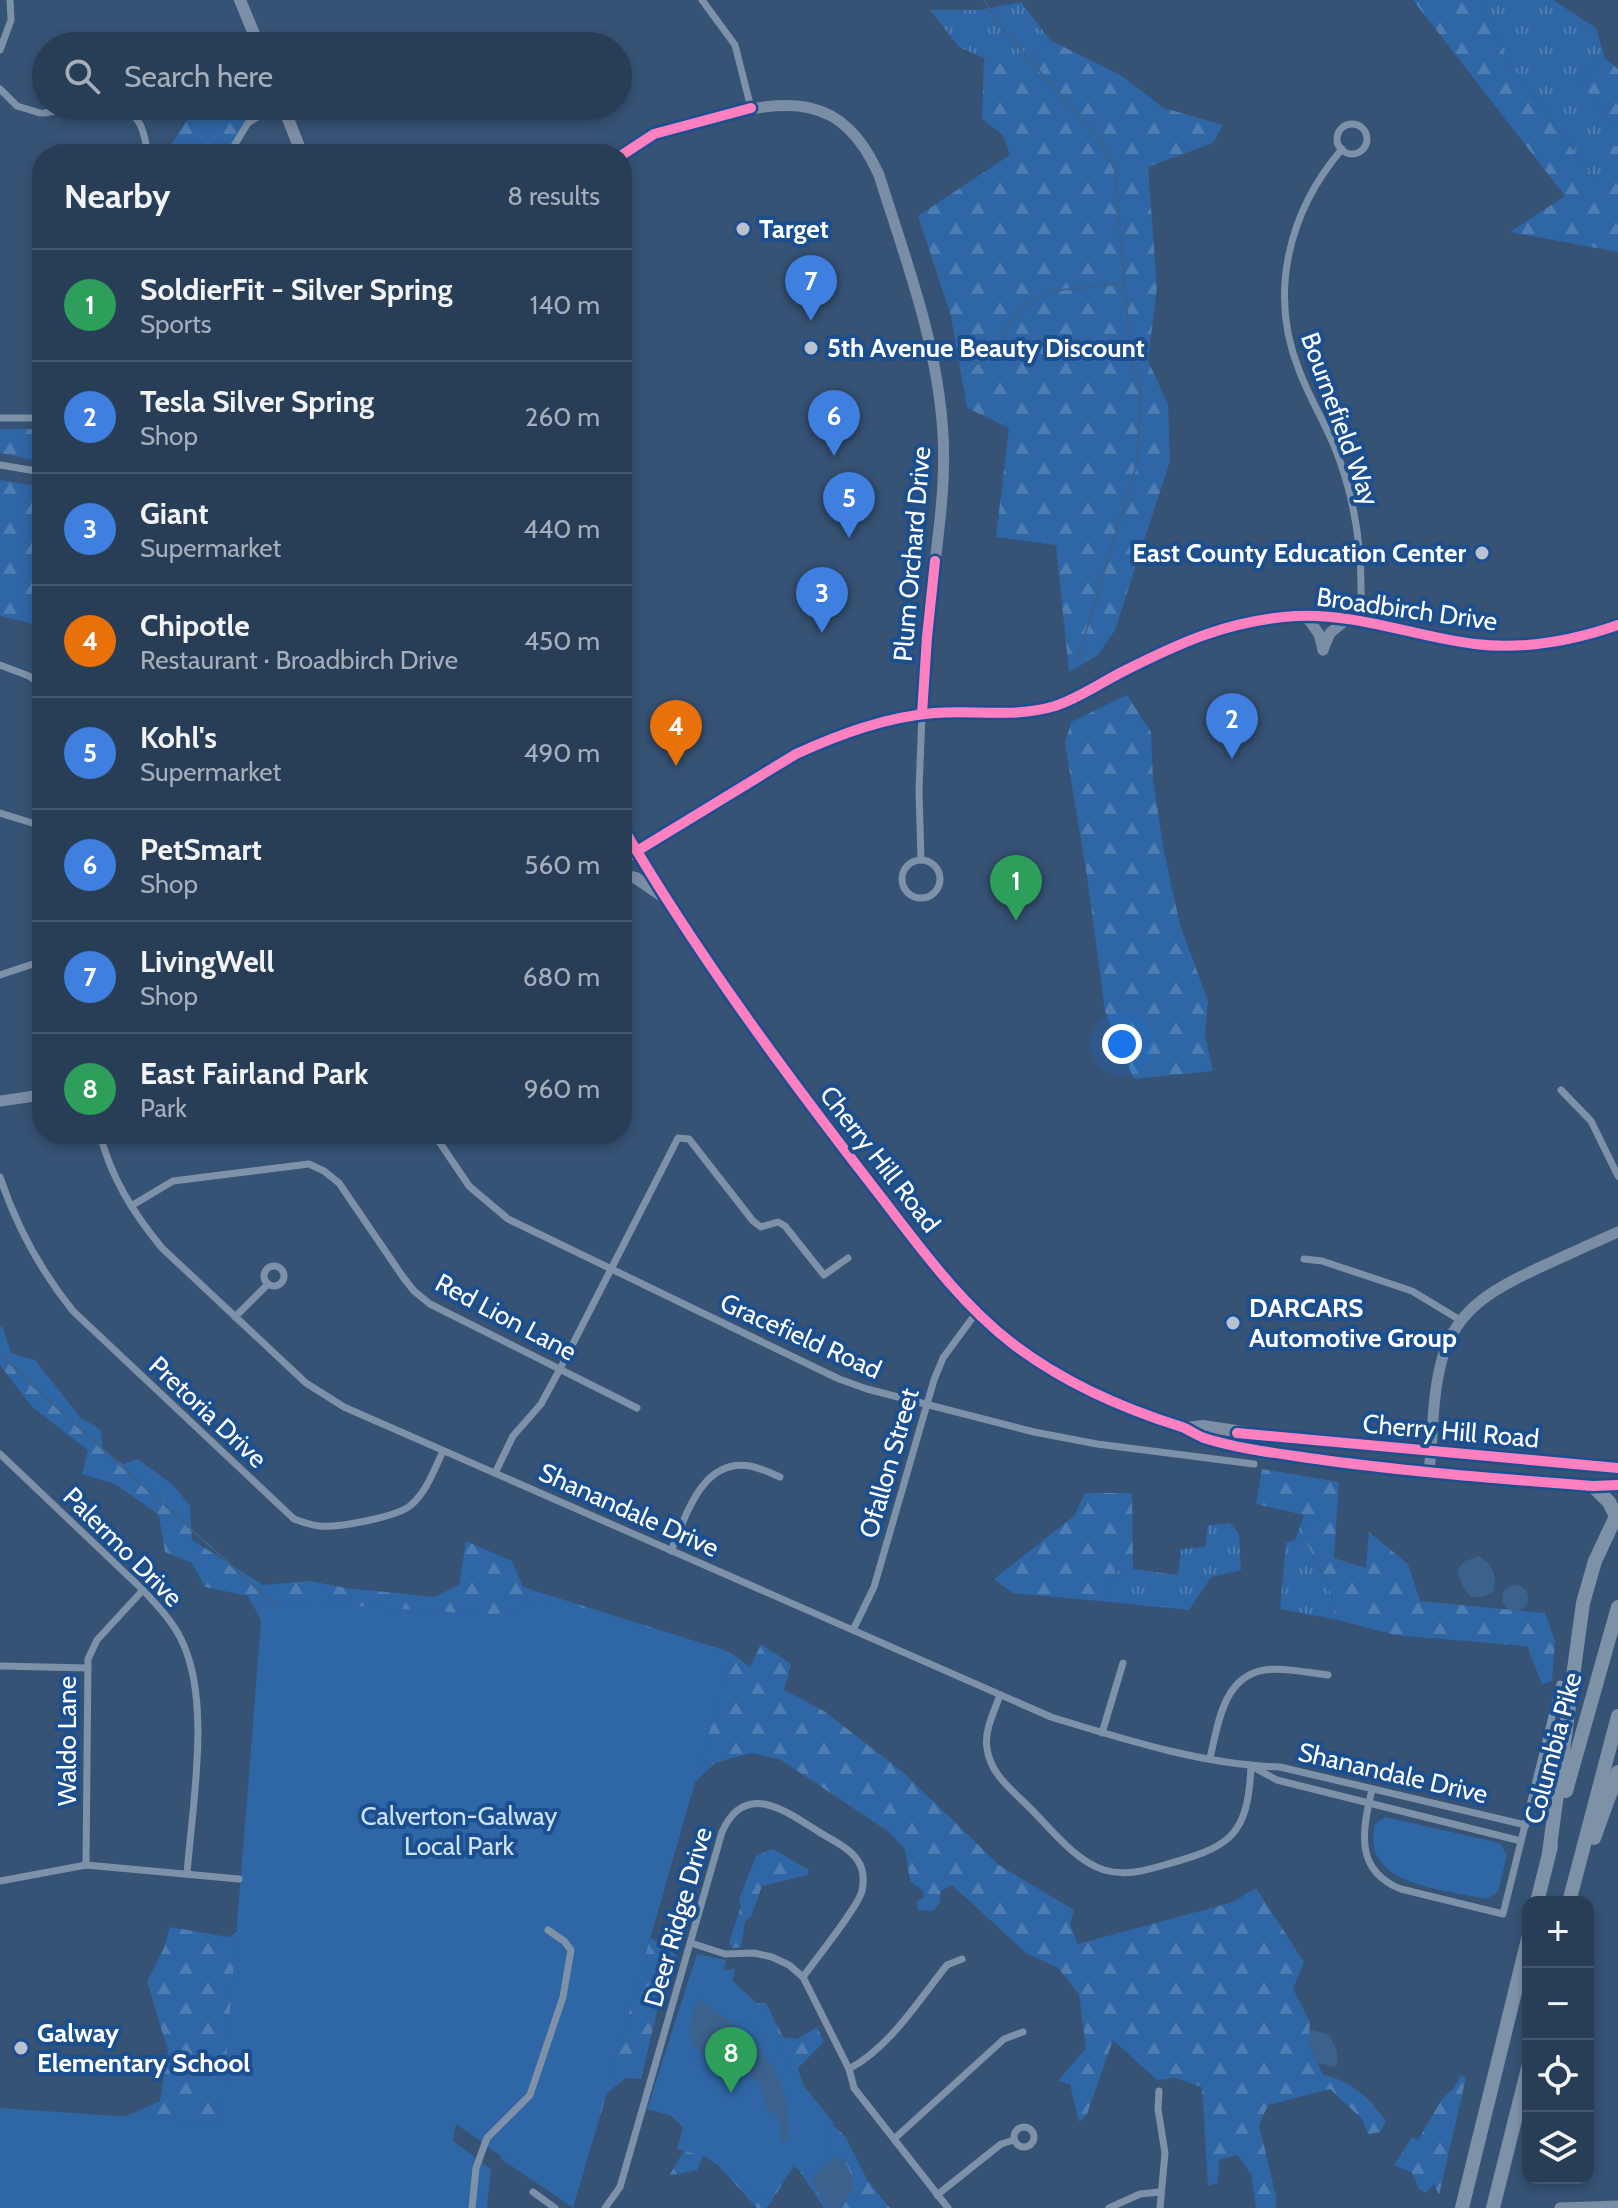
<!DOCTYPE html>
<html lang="en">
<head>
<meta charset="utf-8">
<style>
	:root { --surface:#283e57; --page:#344961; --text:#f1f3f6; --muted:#a5aeba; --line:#44576d; --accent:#d6ab8b }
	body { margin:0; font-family:Cabin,sans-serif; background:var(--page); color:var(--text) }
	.controls { position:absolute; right:24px; bottom:24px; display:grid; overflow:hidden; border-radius:16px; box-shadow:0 4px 12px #0003 }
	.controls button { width:72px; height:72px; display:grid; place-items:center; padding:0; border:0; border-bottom:2px solid var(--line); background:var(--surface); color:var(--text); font:40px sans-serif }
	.you { position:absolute; left:1122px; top:1044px; width:28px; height:28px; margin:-20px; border:6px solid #fff; border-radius:50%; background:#1a73e8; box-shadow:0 0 0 12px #1a73e833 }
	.badge { display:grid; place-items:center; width:52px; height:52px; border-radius:50%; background:var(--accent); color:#fff; font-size:26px; font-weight:700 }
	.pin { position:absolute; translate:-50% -66px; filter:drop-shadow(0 2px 4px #0008) }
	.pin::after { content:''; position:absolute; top:42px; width:28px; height:24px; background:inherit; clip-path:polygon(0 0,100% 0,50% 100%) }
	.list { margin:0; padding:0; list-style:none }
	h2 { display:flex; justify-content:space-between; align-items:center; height:104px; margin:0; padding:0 32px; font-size:34px }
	h2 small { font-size:26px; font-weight:400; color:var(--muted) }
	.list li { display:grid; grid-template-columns:52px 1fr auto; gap:24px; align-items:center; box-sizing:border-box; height:112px; padding:0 32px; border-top:2px solid var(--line) }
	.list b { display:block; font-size:30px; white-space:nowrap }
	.list p { margin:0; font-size:26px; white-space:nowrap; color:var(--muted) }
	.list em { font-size:26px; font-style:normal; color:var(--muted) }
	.icon { flex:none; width:44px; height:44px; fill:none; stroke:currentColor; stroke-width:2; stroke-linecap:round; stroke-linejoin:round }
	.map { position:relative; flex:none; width:1618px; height:2208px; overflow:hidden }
	.search { position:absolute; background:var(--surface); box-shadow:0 4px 12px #0003; left:32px; top:32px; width:600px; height:88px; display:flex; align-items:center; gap:20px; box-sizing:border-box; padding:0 28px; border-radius:44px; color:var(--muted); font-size:30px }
	.panel { position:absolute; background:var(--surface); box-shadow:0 4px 12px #0003; left:32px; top:144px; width:600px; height:1000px; border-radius:32px }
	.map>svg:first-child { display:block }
	.grass { fill:url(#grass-tufts) }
	.forest { fill:url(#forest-firs) }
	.park { fill:#2f66a5 }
	.water { fill:#3b618d }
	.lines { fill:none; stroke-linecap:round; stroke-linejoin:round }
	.stream { stroke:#3b618d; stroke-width:2 }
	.street { stroke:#7d92a8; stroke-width:7 }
	.secondary { stroke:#798da4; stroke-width:11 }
	.primary { stroke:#7d8ea7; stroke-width:12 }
	.highway { stroke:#7e92a7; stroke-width:14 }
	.cycleway-casing { stroke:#1b4f8f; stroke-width:15 }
	.cycleway { stroke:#ff80c0; stroke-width:10 }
	.poi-dot { fill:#b9c2ce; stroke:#1b4f8f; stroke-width:3 }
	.labels { text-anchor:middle; stroke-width:8; stroke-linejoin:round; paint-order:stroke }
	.poi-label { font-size:26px; font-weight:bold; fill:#fff; stroke:#1b4f8f; text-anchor:start }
	.street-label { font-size:26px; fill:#fff; stroke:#1b4f8f }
	.park-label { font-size:26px; fill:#cfe3fa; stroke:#1b4f8f }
</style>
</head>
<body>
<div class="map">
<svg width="1618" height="2208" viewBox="0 0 1618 2208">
	<defs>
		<pattern id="grass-tufts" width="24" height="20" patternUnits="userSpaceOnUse" patternTransform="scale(2)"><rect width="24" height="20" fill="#2f66a5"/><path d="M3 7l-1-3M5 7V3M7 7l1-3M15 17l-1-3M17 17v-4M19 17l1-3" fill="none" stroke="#4e7db2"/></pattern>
		<pattern id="forest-firs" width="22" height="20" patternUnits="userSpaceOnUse" patternTransform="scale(2)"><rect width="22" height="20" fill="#2f66a5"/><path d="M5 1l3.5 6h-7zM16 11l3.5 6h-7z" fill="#4e7db2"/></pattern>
	</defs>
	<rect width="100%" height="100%" fill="#365274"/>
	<g class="grass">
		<polygon points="1484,0 1553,0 1596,28 1605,58 1582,79 1603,116 1618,123 1618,147 1613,146 1598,184 1506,58"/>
		<polygon points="1021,2 1050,40 1018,69 984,58 959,47 930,10 979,10"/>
		<path d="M1304,1515C1305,1525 1305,1538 1309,1547C1319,1573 1337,1590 1334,1619L1280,1609L1286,1543L1295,1540Z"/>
		<polygon points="1230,1523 1239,1534 1241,1570 1211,1577 1189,1610 1110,1602 1113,1571 1133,1569 1178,1575 1181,1549 1205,1547 1208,1525"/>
	</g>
	<g class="forest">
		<polygon points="1413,0 1484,0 1506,58 1597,183 1613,145 1618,147 1618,252 1510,232 1565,196"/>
		<polygon points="1050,40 1122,76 1164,108 1223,125 1213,143 1148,167 1157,287 1148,361 1168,404 1170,461 1115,630 1098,655 1069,672 1056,545 996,537 1009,428 967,408 951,316 918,216 1010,155 1003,135 982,119 984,58 1018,68"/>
		<polygon points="1605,58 1618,69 1618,123 1603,116 1582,79"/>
		<polygon points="196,106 255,106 228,154 172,154 172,143"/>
		<polygon points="0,429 42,429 42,462 0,453"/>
		<polygon points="0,480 42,487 42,626 0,616"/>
		<polygon points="1127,695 1151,732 1153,780 1164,851 1180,925 1208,1001 1205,1036 1213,1071 1134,1079 1105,1011 1087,876 1065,743 1071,722"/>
		<path d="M2,1326L11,1353L35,1360L80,1417L101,1430L103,1451L123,1464L138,1459L174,1486L190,1506L192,1540L263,1585L310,1581L347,1588L434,1597L459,1585L466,1541L512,1561L523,1587L730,1652L750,1667L761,1644L791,1664L784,1690L824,1711L904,1773L999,1865L1074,1910L1070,1924L1078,1944L1233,1902L1256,1888L1304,1962L1293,1989L1310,2022L1309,2044L1323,2075C1353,2081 1369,2098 1386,2121L1381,2132L1368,2134L1362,2119L1330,2089L1268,2105L1259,2125L1276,2196V2208H1256L1251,2174L1237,2155L1219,2160L1218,2183L1208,2186L1202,2087L1175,2078L1157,2080L1113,2040L1087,2114L1079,2122L1070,2084L1058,2081L1086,2048L1079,1994L1058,1968L1026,1953L952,1885L941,1891L940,1903L933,1911L918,1910L916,1902L924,1897L923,1891L910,1881L905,1850L889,1832L781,1760L751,1753L715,1763L695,1782L650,1938L668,1947L677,1957L660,1999L641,2079L626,2078L607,2093L573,2207L501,2159L498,2146L536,2097L261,2138L120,2119L160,2101L168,2051L147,1981L164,1948L170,1927L228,1937L247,1927L241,1887L261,1620L248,1596L205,1587L192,1563L165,1552L159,1515L115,1484L82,1474L88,1450L32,1407L0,1365V1327Z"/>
		<path d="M1262,1469L1339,1482L1334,1558L1366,1568L1369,1532L1408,1564L1420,1601L1545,1613L1555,1641L1552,1681L1542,1684L1527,1646L1395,1635L1334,1619C1337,1590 1320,1573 1309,1547C1305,1538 1305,1526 1304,1515L1256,1504Z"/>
		<polygon points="1085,1493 1132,1493 1133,1569 1113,1571 1110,1602 1013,1593 994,1579 1074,1516"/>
		<polygon points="773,1849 809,1870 807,1875 762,1886 751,1917 745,1921 741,1947 733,1948 729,1943 741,1906 739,1899 756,1856"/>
		<polygon points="735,1968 732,1987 749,2003 766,2003 783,2037 797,2039 817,2027 824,2042 798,2068 808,2102 845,2136 868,2181 890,2208 824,2208 795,2164 767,2208 757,2208 705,2151 697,2170 669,2176 685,2149 683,2127 671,2115 647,2109 716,1972"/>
		<polygon points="1461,2075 1466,2078 1439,2195 1434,2184 1425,2193 1419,2189 1412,2173 1394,2165 1412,2137 1418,2140 1442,2099 1454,2088"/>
	</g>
	<g class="park">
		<polygon points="554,1599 732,1653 573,2208 456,2124 453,2141 491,2169 487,2208 0,2208 0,2108 221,2123 263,1600 493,1615"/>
		<path d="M1385,1817L1500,1843L1507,1855L1498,1892L1486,1899C1444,1889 1359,1886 1375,1824Z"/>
		<polygon points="697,1954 726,1960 723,1972 759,2005 778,2027 779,2043 791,2070 834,2123 827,2132 834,2157 811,2179 793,2166 769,2202 704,2156 677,2149 683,2127 671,2115 647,2109"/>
	</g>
	<g class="water">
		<path d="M1479,1556C1494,1566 1497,1574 1493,1592L1483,1597H1471L1463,1587L1457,1570L1465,1561Z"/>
		<circle cx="1515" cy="1598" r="13"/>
		<path d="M698,1999C752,2035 795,2070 788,2141L780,2142V2124L774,2113C758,2106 767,2095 758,2083C727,2044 667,2073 698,1999Z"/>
		<polygon points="1309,2030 1329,2034 1337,2052 1338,2064 1334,2067 1318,2063 1309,2044"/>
		<polygon points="834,2157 844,2160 852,2175 854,2188 841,2208 828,2208 811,2179"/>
	</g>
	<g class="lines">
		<g class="stream">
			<polyline points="984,0 1003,30 1099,138 1115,170 1131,360 1141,386 1137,463 1078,658"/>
			<polyline points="972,368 1001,343 1010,323 1029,302 1052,291 1124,283"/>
			<polyline points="0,1353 30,1383 277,1607"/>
		</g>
		<g class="street">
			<polyline points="702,0 735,45 751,108"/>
			<polyline points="0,50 11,20 10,0"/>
			<polyline points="0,89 17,106 40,113"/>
			<path d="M122,106C143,121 143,129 148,154"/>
			<polyline points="44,113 84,106"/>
			<circle cx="1352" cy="139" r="15"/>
			<path d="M1342,149C1289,211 1268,293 1299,370C1309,397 1324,421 1335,448C1357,503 1364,562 1360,621"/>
			<polyline points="229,154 248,123 275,106"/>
			<polyline points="0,418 42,418"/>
			<polyline points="0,465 42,472"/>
			<polyline points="0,665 29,676 42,685"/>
			<polyline points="0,813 42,826"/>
			<circle cx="921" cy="879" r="19"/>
			<polyline points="921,860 919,790 922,714"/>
			<polyline points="0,975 42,961"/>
			<polyline points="1561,1090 1591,1121 1618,1176"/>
			<path d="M100,1134C111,1178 134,1214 162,1248L306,1383L344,1407L1051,1717C1123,1739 1204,1765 1280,1767L1526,1825"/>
			<polyline points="434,1134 469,1186 508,1219 839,1379 867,1389 1034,1432 1097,1444 1254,1464"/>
			<path d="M0,1177C17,1228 40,1270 73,1311L294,1519C302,1522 311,1525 319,1526C337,1528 398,1517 411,1505C427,1491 434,1470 443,1451"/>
			<polyline points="131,1206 173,1181 309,1164 324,1171 339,1183 403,1277 414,1291 430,1304 637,1408"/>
			<polyline points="1304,1259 1322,1261 1412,1291 1460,1320"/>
			<circle cx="274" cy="1276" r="10"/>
			<polyline points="235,1317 268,1284"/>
			<path d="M0,1454L143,1590C157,1605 172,1621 181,1639C212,1701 192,1805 187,1874"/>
			<polyline points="495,1473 513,1436 541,1404 560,1369 678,1138 689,1139 753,1221 761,1227 778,1222 785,1226 824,1275 848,1258"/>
			<path d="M671,1551C686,1517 701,1458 750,1466C760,1468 771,1473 780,1477"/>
			<polyline points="853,1630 874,1587 934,1380 943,1358 976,1313"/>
			<polyline points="0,1666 88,1668"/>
			<path d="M1000,1695C994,1712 984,1731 987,1748C990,1774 1012,1790 1029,1807C1050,1828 1075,1861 1104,1870C1125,1876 1144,1871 1164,1865C1228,1847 1248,1839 1251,1766"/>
			<polyline points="1102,1733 1123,1663"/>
			<path d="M1210,1758C1218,1725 1223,1676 1265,1670C1284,1667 1308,1673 1328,1675"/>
			<polyline points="1253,1767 1277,1780 1521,1841"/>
			<path d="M1372,1789C1363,1829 1353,1870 1401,1889L1503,1914L1560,1684"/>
			<polyline points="86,1865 88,1659 97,1640 143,1590"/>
			<polyline points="0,1881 86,1865 239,1879"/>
			<polyline points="691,1943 725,1954 754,1953 772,1957 789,1965 803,1977 849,2069 854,2088 948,2208"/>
			<path d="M849,2069C890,2047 918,2001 947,1965L962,1959"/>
			<polyline points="1159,2091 1158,2109 1165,2153 1160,2208"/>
			<circle cx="1024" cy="2137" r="10"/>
			<polyline points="894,2139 1004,2039 1023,2032"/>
			<polyline points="533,2192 555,2208"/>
			<polyline points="937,2195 1001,2144 1014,2140"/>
			<polyline points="472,2208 476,2168 487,2138 530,2095 563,1997 571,1950 564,1941 548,1930"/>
			<path d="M605,2208L620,2187L722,1832C745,1780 786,1811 819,1832C832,1840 850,1848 858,1861C864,1870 864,1881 862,1891C858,1907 815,1960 803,1977"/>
			<polyline points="1109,2208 1140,2194 1160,2192"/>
		</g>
		<g class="secondary">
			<path d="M622,155C649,133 680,126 713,117C789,99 842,92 879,175C906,261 938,344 943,435C946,485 938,536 932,587C928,629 925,672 922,714"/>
			<polyline points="1306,616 1319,634 1323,650"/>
			<polyline points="1323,650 1330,633 1347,619"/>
			<path d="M622,860L796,754C840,734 886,717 934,713C974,710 1016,718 1055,706C1077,699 1099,684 1120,673C1179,643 1229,620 1296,616C1357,613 1416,637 1475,644C1524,650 1572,641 1618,625"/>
			<polyline points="0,1101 42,1095"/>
			<path d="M1429,1473C1433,1435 1432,1392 1443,1356C1458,1305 1500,1286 1545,1265C1569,1254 1593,1243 1618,1232"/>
			<polyline points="1560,2208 1618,2206"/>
		</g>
		<g class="primary">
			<polyline points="240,0 259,46"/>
			<polyline points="283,106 302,154"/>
			<path d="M622,826C695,951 782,1069 871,1184C915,1240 956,1300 1013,1344C1064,1383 1121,1408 1182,1427C1190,1430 1196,1435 1204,1438C1242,1450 1284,1454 1323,1460C1412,1472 1503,1479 1593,1486L1618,1485"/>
			<polyline points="622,875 636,878 661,895"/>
			<polyline points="1186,1428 1203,1426 1269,1436 1618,1468"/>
		</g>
		<g class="highway">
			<polyline points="1593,1486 1609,1502 1616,1516"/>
			<polyline points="1566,1791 1618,1607"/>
			<polyline points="1594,1838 1618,1772"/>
			<polyline points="1549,1853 1583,1603 1595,1561 1618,1512"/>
			<polyline points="1537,1902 1551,1846"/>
			<polyline points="1569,1902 1618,1716"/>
			<polyline points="1462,2208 1528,1939"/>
			<polyline points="1493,2208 1528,2068"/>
		</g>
		<g class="cycleway-casing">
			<g id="cycleway">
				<polyline points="622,155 654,134 751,108"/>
				<polyline points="922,714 927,637 935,561"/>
				<path d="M622,826C695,951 782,1069 871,1184C915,1240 956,1300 1013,1344C1064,1383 1121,1408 1182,1427C1190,1430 1196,1435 1204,1438C1242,1450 1284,1454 1323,1460C1412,1472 1503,1479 1593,1486L1618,1485"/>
				<path d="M637,851L796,754C840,734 886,717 934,713C974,710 1016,718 1055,706C1077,699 1099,684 1120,673C1179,643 1229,620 1296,616C1357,613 1416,637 1475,644C1524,650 1572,641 1618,625"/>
				<polyline points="1237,1433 1618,1468"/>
			</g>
		</g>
		<use href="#cycleway" class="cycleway"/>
	</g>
	<g class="poi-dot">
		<circle cx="743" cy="229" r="8"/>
		<circle cx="811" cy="348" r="8"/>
		<circle cx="1482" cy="553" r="8"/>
		<circle cx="1233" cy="1323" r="8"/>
		<circle cx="21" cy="2048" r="8"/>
	</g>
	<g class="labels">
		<g class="poi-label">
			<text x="759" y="238">Target</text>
			<text x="827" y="357">5th Avenue Beauty Discount</text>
			<text x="1466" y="562" text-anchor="end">East County Education Center</text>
			<text x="1249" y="1317">DARCARS<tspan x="1249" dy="30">Automotive Group</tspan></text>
			<text x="37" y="2042">Galway<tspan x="37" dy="30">Elementary School</tspan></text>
		</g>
		<g class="street-label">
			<text transform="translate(1340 419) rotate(70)" y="9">Bournefield Way</text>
			<text transform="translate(912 554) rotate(-85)" y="9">Plum Orchard Drive</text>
			<text transform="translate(1407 609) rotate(8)" y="9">Broadbirch Drive</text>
			<text transform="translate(880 1159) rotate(52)" y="9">Cherry Hill Road</text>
			<text transform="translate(506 1317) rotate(28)" y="9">Red Lion Lane</text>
			<text transform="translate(801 1336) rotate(24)" y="9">Gracefield Road</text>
			<text transform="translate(208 1412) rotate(43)" y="9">Pretoria Drive</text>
			<text transform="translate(1451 1431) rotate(5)" y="9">Cherry Hill Road</text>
			<text transform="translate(889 1463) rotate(-74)" y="9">Ofallon Street</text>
			<text transform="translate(629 1510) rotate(24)" y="9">Shanandale Drive</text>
			<text transform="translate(123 1547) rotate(45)" y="9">Palermo Drive</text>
			<text transform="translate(67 1741) rotate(-90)" y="9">Waldo Lane</text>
			<text transform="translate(1553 1748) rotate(-75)" y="9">Columbia Pike</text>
			<text transform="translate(1393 1773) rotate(13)" y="9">Shanandale Drive</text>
			<text transform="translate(678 1917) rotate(-74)" y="9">Deer Ridge Drive</text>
		</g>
		<g class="park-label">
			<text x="459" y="1825">Calverton-Galway<tspan x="459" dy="30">Local Park</tspan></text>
		</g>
	</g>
</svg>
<div class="controls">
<button>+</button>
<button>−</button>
<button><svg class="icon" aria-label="locate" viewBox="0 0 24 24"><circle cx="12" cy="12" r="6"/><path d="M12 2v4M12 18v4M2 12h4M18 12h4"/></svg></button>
<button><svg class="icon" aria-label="layers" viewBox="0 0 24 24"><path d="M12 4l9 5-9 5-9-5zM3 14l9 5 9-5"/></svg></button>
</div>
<div class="you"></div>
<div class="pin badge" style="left:1016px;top:921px;background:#2e9e5b">1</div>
<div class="pin badge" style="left:1232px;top:759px;background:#3f7fe0">2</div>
<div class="pin badge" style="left:822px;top:633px;background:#3f7fe0">3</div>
<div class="pin badge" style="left:676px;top:766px;background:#e8710a">4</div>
<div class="pin badge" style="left:849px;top:538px;background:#3f7fe0">5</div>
<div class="pin badge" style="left:834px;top:456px;background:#3f7fe0">6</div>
<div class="pin badge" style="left:811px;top:321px;background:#3f7fe0">7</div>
<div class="pin badge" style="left:731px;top:2093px;background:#2e9e5b">8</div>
<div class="search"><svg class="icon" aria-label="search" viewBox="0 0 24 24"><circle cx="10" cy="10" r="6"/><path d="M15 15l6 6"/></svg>Search here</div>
<section class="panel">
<h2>Nearby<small>8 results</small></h2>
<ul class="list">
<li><span class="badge" style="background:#2e9e5b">1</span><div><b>SoldierFit - Silver Spring</b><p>Sports</p></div><em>140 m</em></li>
<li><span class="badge" style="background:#3f7fe0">2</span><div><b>Tesla Silver Spring</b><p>Shop</p></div><em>260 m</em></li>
<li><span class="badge" style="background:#3f7fe0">3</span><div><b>Giant</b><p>Supermarket</p></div><em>440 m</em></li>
<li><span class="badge" style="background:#e8710a">4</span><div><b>Chipotle</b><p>Restaurant · Broadbirch Drive</p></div><em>450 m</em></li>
<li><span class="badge" style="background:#3f7fe0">5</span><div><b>Kohl's</b><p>Supermarket</p></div><em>490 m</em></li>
<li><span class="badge" style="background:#3f7fe0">6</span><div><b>PetSmart</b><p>Shop</p></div><em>560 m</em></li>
<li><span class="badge" style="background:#3f7fe0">7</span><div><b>LivingWell</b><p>Shop</p></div><em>680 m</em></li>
<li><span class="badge" style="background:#2e9e5b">8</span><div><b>East Fairland Park</b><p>Park</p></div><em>960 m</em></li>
</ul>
</section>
</div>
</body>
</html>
